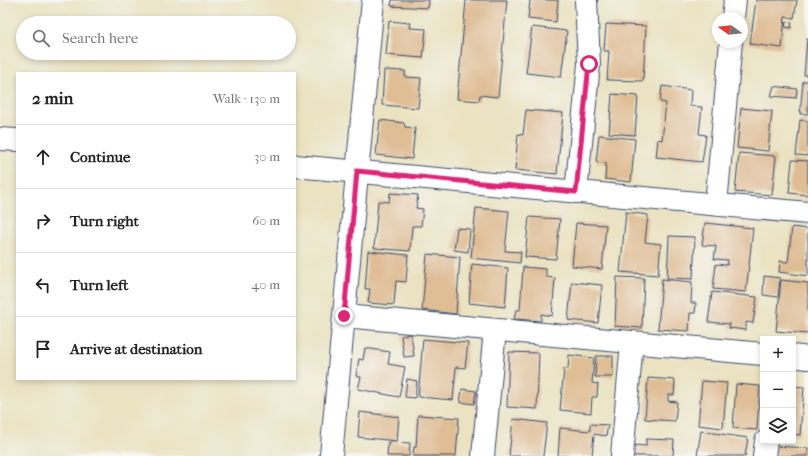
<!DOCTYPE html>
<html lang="en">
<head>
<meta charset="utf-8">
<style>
	:root { --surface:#fff; --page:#f6f6f6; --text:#222; --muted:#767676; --line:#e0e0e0 }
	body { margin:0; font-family:"IM FELL French Canon",serif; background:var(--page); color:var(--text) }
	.controls { position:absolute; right:12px; bottom:12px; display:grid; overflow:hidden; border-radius:0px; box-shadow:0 2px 6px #0003 }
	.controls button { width:36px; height:36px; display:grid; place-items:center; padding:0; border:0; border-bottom:1px solid var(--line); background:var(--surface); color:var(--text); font:20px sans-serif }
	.compass { position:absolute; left:712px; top:12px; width:36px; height:36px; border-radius:50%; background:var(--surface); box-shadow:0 2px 6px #0003; rotate:285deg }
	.stop { position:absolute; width:12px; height:12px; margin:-9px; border:3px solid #db2777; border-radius:50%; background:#fff }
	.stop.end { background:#db2777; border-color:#fff; box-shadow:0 1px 4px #0008 }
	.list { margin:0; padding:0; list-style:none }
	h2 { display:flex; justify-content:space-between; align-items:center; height:52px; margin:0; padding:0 16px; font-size:17px }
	h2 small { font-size:13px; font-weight:400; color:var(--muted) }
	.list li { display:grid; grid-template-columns:26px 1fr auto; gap:12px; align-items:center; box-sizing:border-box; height:64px; padding:0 16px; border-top:1px solid var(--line) }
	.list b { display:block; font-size:15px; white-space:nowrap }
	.list em { font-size:13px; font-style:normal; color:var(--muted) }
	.icon { flex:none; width:22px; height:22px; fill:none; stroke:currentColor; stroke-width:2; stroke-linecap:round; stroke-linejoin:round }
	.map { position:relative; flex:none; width:808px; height:456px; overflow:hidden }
	.search { position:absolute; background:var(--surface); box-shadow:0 2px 6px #0003; left:16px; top:16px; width:280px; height:44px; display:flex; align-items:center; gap:10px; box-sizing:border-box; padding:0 14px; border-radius:22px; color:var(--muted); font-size:15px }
	.panel { position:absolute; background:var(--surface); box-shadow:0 2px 6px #0003; left:16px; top:72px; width:280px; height:308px; border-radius:0px }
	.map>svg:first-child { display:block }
	.building { fill:#dfbd95 }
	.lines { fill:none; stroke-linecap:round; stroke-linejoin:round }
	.minor-casing { stroke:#3a4a6d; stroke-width:24 }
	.minor { stroke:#fff; stroke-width:22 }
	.route { stroke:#db2777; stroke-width:5 }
</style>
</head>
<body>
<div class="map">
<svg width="808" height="456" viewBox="0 0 808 456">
	<rect width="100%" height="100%" fill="#f6f6f2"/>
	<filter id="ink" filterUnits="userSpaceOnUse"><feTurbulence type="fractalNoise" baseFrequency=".025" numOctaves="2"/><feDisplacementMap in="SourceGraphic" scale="8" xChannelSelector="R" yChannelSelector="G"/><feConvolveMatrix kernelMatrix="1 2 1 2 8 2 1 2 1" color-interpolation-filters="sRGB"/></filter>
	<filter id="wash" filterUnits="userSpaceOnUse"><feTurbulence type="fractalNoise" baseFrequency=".012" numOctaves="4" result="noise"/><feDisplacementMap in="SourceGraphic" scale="16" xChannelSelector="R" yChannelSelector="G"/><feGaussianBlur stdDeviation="0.9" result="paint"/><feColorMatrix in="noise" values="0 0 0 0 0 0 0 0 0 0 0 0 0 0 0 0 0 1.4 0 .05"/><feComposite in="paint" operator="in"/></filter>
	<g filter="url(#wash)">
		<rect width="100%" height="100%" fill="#eae2c1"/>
		<g id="blocks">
			<g class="building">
				<polygon points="392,0 429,0 428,8 391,6"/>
				<polygon points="466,0 507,0 498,97 480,95 479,101 457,99"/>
				<polygon points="530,0 558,0 556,22 528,19"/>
				<polygon points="756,0 797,0 794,18 785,17 782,48 750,44"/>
				<polygon points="389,21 410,23 409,28 426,29 423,58 386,55"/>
				<polygon points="786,22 792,23 791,28 785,27"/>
				<polygon points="606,24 646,26 643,81 607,80 609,51 604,51"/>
				<polygon points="532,27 567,31 561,77 526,73"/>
				<polygon points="807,39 808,39 808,75 804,75"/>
				<polygon points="384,70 405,71 405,77 421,78 418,108 382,105"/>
				<polygon points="803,81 808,81 808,114 800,114"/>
				<polygon points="662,86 691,90 690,106 702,107 699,134 706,135 702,162 656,157 658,139 662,140 666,103 660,102"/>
				<polygon points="774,86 797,89 796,98 771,96"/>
				<polygon points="612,94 638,96 635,135 609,133"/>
				<polygon points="741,108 772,111 768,151 737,148"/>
				<polygon points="526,110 563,113 557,174 515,170 518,134 523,135"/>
				<polygon points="380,120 404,123 405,127 415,128 412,159 376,155"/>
				<polygon points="800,120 808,121 808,156 796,155"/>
				<polygon points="599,135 635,139 631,182 605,179 606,163 596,162"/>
				<polygon points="739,153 776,156 772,195 735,192"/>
				<polygon points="792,160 808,161 808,195 789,193"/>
				<polygon points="390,193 418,195 416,208 423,209 421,226 412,226 410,251 374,248 378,201 389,202"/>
				<polygon points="476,208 509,211 505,251 521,252 520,263 471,258"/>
				<polygon points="626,212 648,215 645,242 661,244 658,275 620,272"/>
				<polygon points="529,217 560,219 556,259 525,257"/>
				<polygon points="576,223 606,225 602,269 572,266"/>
				<polygon points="705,223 753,228 746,292 713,289 716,264 727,265 728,260 714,259 716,246 702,245"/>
				<polygon points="792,227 808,229 808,276 779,272 780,261 788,262"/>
				<polygon points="457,228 470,229 468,252 454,250"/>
				<polygon points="669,236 695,237 693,279 667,278"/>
				<polygon points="368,251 408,255 406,282 396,281 394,305 368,303 370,289 365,289"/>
				<polygon points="427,254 460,257 456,314 422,310"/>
				<polygon points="472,264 508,268 505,307 469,303"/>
				<polygon points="523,267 546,269 546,277 555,278 552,316 541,314 541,321 514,319 516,310 520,310"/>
				<polygon points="764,276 780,278 778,297 763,295"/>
				<polygon points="617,277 644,278 642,328 615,326"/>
				<polygon points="662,279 692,282 691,303 696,303 695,313 690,313 689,331 658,329"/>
				<polygon points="781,280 808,283 808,334 776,331"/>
				<polygon points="572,282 602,285 598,323 568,320"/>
				<polygon points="712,292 757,297 753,323 746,322 746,330 729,328 730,324 708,322"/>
				<polygon points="411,334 414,356 404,357 401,336"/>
				<polygon points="423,339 468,343 465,368 456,367 453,400 418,397"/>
				<polygon points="365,348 390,352 388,364 405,367 399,397 358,389 361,377 356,376 359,359 363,360"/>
				<polygon points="509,352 539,353 537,409 507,407"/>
				<polygon points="569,355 594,358 592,383 598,384 597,397 592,397 591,413 560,410 564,369 568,369"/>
				<polygon points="596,356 613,356 613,377 595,377"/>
				<polygon points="648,378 675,380 674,395 668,395 668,401 677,402 675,421 645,419"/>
				<polygon points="407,379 417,381 415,398 405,397"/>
				<polygon points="702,381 727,383 723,428 698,425"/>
				<polygon points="736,384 760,386 757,430 733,428"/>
				<polygon points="793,386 804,387 800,435 793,434"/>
				<polygon points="462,389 476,391 474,404 460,402"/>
				<polygon points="360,412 399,417 397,441 358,437"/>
				<polygon points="418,415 459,418 456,456 413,456 414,447 416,447"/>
				<polygon points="513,419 547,423 543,456 509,456"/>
				<polygon points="590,424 608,425 606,436 594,434 592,456 558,456 560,428 590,431"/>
				<polygon points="701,431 748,438 745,456 697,456"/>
				<polygon points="646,439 674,440 673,456 633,456 633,445 646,446"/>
				<polygon points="388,442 410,443 409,456 387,456"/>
				<polygon points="774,446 808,448 808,456 773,456"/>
			</g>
		</g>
	</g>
	<g filter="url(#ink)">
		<use href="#blocks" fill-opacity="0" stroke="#3a4a6d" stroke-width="1"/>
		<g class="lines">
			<g class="minor-casing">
				<g id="minor">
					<polyline points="733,18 735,0"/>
					<polyline points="0,139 17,140"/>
					<polyline points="295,166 808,213"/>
					<polyline points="576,192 589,64 586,0"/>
					<polyline points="716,204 731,42"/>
					<polyline points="344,316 763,354"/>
					<polyline points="793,356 808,358"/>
					<polyline points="331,456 373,0"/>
					<polyline points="483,456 495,330"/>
					<polyline points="622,456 632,342"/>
					<polyline points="764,456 766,441"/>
				</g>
			</g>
			<use href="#minor" class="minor"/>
		</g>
	</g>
	<g class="lines" filter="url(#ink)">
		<polyline class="route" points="344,316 357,171 576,192 589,64"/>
	</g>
</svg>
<div class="controls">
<button>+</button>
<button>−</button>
<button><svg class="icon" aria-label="layers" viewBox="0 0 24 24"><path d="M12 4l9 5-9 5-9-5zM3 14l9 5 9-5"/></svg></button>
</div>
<svg class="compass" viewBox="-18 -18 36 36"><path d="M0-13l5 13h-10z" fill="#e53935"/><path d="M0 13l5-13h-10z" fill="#767676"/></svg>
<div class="stop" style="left:589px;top:64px"></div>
<div class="stop end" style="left:344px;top:316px"></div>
<div class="search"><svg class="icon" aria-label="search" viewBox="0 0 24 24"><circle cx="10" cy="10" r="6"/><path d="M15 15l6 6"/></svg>Search here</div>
<section class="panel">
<h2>2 min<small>Walk · 130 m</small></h2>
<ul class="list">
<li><svg class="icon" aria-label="ahead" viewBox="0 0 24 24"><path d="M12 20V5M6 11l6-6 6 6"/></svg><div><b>Continue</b></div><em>30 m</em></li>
<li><svg class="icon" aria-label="right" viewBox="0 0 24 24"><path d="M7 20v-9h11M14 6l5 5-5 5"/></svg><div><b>Turn right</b></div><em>60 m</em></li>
<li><svg class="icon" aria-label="left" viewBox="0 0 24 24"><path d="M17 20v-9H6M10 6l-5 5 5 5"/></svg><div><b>Turn left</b></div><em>40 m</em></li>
<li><svg class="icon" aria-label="arrive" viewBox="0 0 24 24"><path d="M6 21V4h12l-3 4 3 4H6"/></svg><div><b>Arrive at destination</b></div></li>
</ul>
</section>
</div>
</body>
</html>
